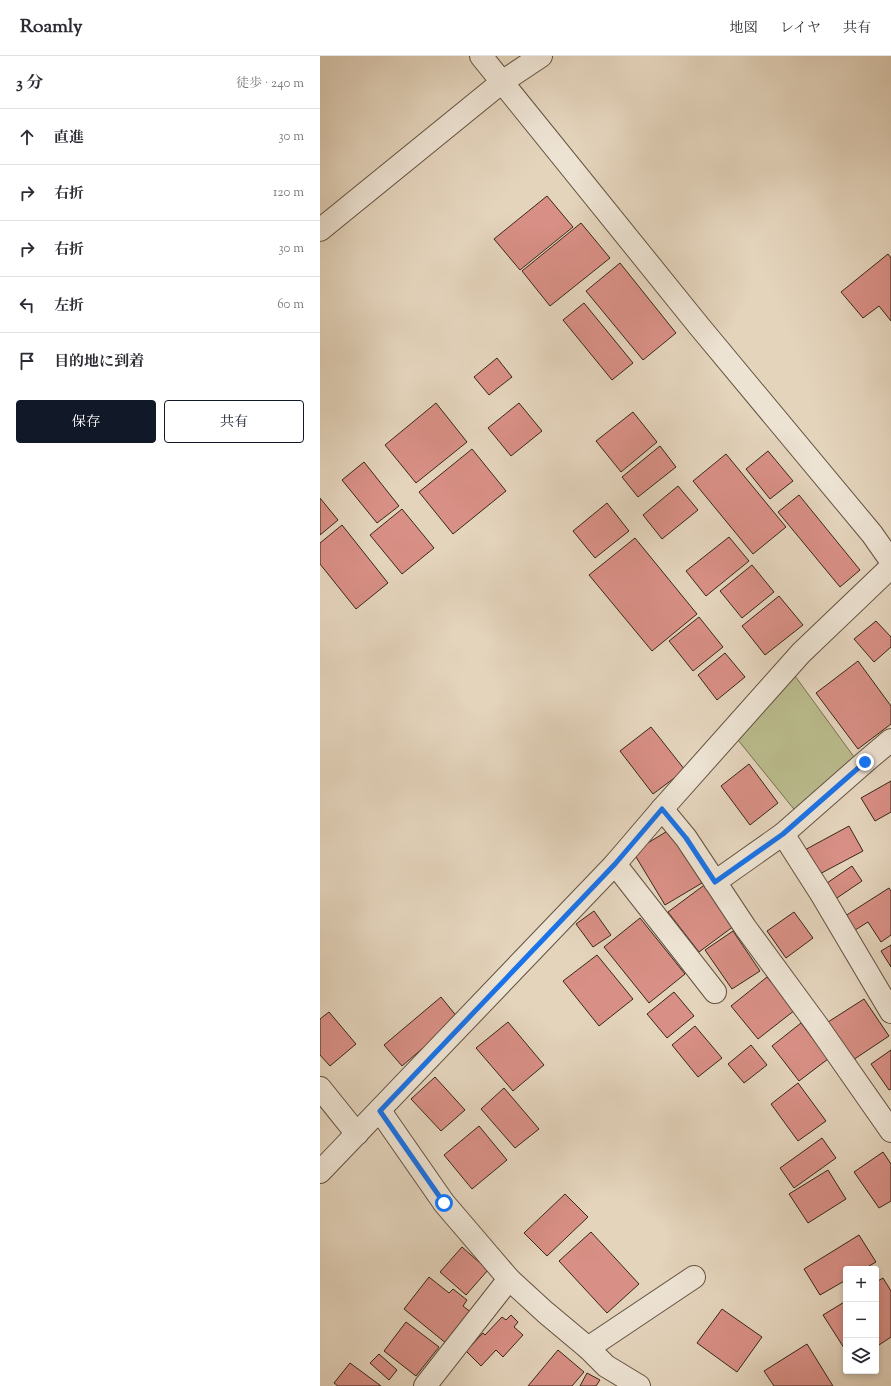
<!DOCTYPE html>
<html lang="ja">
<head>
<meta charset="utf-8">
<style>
	:root { --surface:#fff; --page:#f2f2f3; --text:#2b2b33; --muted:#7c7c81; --line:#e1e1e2; --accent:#111827 }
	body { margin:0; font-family:"Sorts Mill Goudy","Noto Serif JP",serif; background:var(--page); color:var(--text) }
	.controls { position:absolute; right:12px; bottom:12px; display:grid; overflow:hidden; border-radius:4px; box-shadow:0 2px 6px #0003 }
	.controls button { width:36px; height:36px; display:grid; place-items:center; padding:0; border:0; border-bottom:1px solid var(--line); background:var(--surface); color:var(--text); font:20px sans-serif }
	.stop { position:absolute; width:12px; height:12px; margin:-9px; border:3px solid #1a73e8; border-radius:50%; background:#fff }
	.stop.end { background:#1a73e8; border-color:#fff; box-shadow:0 1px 4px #0008 }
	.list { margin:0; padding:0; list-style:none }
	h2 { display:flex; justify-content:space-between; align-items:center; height:52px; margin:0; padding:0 16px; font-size:17px }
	h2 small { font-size:13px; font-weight:400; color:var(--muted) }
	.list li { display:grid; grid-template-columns:26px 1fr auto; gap:12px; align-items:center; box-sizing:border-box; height:56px; padding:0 16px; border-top:1px solid var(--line) }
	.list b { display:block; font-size:15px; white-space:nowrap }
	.list em { font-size:13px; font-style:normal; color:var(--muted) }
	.actions { display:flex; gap:8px; padding:12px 16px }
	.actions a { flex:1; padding:9px 0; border:1px solid var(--accent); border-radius:4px; text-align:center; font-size:14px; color:var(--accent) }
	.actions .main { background:var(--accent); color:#fff }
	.icon { flex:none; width:22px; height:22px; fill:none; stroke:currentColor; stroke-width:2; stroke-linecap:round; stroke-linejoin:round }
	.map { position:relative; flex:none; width:571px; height:1330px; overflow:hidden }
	header { display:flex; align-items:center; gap:24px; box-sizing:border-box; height:56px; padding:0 20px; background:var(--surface); border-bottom:1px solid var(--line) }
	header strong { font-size:19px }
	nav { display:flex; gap:22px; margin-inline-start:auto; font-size:14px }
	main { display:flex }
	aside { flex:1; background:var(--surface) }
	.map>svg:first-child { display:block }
	.green { fill:#babb8d; stroke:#7a7152 }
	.building { fill:#d88f85; stroke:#392718 }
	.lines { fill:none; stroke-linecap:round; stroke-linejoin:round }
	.minor-casing { stroke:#645241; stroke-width:24 }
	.minor { stroke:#ede3d3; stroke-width:22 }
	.route { stroke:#1a73e8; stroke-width:5 }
</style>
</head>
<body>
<header>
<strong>Roamly</strong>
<nav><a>地図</a><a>レイヤ</a><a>共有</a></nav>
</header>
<main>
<aside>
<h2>3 分<small>徒歩 · 240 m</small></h2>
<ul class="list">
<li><svg class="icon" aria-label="ahead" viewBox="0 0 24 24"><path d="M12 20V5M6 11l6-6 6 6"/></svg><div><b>直進</b></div><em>30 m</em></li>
<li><svg class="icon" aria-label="right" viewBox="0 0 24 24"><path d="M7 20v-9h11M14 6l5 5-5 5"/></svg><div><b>右折</b></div><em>120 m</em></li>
<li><svg class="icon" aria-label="right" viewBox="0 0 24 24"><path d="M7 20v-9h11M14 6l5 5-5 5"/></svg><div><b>右折</b></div><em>30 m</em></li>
<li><svg class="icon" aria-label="left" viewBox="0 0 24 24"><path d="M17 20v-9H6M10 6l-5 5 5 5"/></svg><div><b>左折</b></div><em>60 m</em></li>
<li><svg class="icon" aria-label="arrive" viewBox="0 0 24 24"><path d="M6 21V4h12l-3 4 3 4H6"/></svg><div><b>目的地に到着</b></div></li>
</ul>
<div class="actions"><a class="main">保存</a><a>共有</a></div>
</aside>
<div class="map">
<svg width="571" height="1330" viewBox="0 0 571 1330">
	<rect width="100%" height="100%" fill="#e4d4bc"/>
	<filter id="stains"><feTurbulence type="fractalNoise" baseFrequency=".005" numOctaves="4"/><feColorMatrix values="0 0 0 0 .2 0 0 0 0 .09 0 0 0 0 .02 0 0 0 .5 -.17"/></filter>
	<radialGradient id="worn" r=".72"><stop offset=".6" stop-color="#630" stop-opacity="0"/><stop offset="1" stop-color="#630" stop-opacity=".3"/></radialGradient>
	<polygon class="green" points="475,620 537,705 477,757 418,684"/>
	<g class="building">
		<polygon points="227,140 253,171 200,214 174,183"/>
		<polygon points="261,167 290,202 230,250 202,215"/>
		<polygon points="568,198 571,202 571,265 559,250 543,262 521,236"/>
		<polygon points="300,207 356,277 323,304 266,235"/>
		<polygon points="264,247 313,307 292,324 243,264"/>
		<polygon points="177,302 192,321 169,339 154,321"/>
		<polygon points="116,347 147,386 96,427 65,389"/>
		<polygon points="199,347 222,375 191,400 168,372"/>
		<polygon points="313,356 337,386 301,416 276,385"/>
		<polygon points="340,390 356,411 318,441 302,421"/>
		<polygon points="152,393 186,435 133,478 99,436"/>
		<polygon points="448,395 473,425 450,443 426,413"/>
		<polygon points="406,398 466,471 433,498 373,425"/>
		<polygon points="44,406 79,450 57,467 22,424"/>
		<polygon points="358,430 378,454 342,483 323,459"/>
		<polygon points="479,439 540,514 520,531 458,456"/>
		<polygon points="0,442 18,464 0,479"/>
		<polygon points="287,447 309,475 275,502 253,475"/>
		<polygon points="82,453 114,492 82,518 50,479"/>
		<polygon points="22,469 68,527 36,553 0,508 0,487"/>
		<polygon points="409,481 429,505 386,540 366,515"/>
		<polygon points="315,482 377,558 332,595 269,519"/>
		<polygon points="432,509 454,536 422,562 400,535"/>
		<polygon points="459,540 483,569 445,599 422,570"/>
		<polygon points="379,561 403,591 373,615 349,585"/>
		<polygon points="556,565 571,581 571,591 554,606 534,583"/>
		<polygon points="405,597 425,621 397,644 378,619"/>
		<polygon points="538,605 571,650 571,668 538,693 496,637"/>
		<polygon points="331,671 365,714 333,738 300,695"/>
		<polygon points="429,708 458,747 430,769 401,730"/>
		<polygon points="571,725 571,756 555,765 541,742"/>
		<polygon points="529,770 543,795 494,821 481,796"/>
		<polygon points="349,774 382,827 345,849 313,796"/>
		<polygon points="532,810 542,825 514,844 504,829"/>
		<polygon points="387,827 418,867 379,896 348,856"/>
		<polygon points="569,832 571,835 571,879 561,886 548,866 532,876 522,862"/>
		<polygon points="274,855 291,879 273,891 256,868"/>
		<polygon points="474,856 493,882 466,902 447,875"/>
		<polygon points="320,862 365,918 329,947 284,891"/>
		<polygon points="413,875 440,915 412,933 385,894"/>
		<polygon points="571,889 571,911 561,895"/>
		<polygon points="277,899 313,943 279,970 243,925"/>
		<polygon points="447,921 475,954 438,983 411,950"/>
		<polygon points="354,936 374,960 347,982 327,958"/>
		<polygon points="121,941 138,962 82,1010 64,989"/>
		<polygon points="544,943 569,980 533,1004 508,966"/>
		<polygon points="9,956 36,988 10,1010 0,999 0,963"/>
		<polygon points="188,966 224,1009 193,1035 156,992"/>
		<polygon points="481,967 508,1003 479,1025 452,990"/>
		<polygon points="375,970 402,1002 378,1021 352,989"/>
		<polygon points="431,989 447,1009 424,1027 408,1008"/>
		<polygon points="571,994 571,1033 569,1034 551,1008"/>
		<polygon points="115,1021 145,1054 121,1075 91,1043"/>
		<polygon points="478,1027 506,1065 478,1085 451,1048"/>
		<polygon points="184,1032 219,1073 195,1092 161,1053"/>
		<polygon points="159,1070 187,1104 152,1133 124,1099"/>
		<polygon points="502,1082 516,1102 474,1132 460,1112"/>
		<polygon points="563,1096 571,1108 571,1145 559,1152 534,1116"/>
		<polygon points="508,1114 526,1143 488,1167 469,1138"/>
		<polygon points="245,1138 268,1161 227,1200 204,1177"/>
		<polygon points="271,1176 319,1228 287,1257 239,1205"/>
		<polygon points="539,1179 556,1206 544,1213 526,1213 526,1224 500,1239 484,1213"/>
		<polygon points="142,1191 168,1214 146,1239 120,1216"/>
		<polygon points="109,1221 129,1237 133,1233 147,1244 143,1250 152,1257 127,1288 84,1253"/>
		<polygon points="563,1222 571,1235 571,1281 556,1291 556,1226"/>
		<polygon points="526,1245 526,1295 503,1259"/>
		<polygon points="402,1253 442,1281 417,1316 377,1287"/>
		<polygon points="191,1259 198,1266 194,1271 203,1279 183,1301 176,1294 161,1310 146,1295 163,1277 165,1279 182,1261 186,1264"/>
		<polygon points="86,1266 119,1291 96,1320 64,1295"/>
		<polygon points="487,1288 513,1330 454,1330 444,1315"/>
		<polygon points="238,1294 264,1316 252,1330 208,1330"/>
		<polygon points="59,1298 77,1314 69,1324 50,1307"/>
		<polygon points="30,1307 61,1330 18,1330 14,1327"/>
		<polygon points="267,1317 280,1324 276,1330 260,1330"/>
	</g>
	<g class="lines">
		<g class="minor-casing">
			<g id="minor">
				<polyline points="161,0 379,270 552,478 571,505"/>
				<polyline points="0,174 182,26 221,0"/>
				<polyline points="342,753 366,782 425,871 497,969 571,1075"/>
				<polyline points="463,778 500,836 571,956"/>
				<polyline points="295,808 395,936"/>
				<polyline points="395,826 463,778 545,706 571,684"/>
				<polyline points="0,1032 37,1078"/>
				<polyline points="60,1055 124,1147 189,1223 225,1256 268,1292 286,1310 319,1330"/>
				<polyline points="0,1116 295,808 342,753 481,597 571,511"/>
				<polyline points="268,1292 374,1221"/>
				<polyline points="105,1330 189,1223"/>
			</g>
		</g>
		<use href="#minor" class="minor"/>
	</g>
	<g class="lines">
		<polyline class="route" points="124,1147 60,1055 295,808 342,753 366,782 395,826 463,778 545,706"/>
	</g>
	<rect width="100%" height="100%" filter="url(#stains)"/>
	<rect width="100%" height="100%" fill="url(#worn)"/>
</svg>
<div class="controls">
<button>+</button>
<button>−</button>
<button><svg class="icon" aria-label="layers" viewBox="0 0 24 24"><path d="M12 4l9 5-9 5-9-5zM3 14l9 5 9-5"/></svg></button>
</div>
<div class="stop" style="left:124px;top:1147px"></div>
<div class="stop end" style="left:545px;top:706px"></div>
</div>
</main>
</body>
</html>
